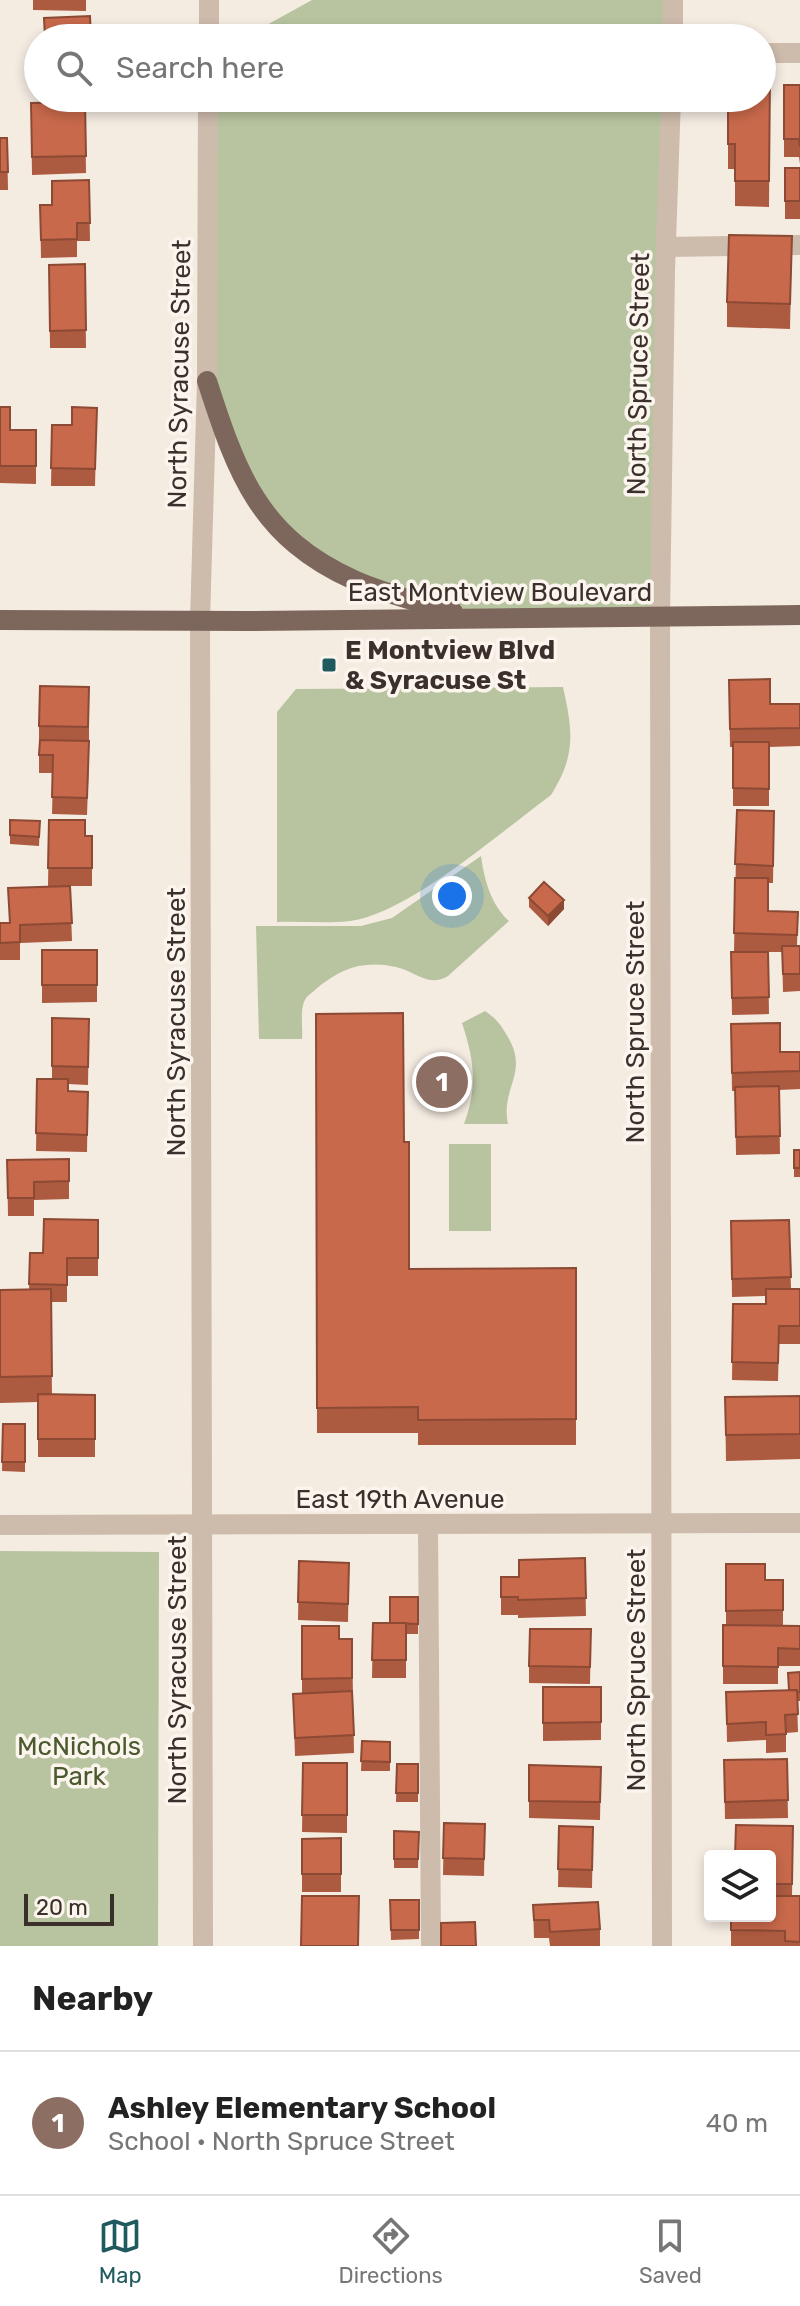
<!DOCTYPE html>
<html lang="en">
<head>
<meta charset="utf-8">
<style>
	:root { --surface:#fff; --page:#f2f2f2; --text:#222; --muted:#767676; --line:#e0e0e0; --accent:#1f5a5e }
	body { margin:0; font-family:Rubik,sans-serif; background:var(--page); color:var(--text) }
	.controls { position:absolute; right:24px; bottom:24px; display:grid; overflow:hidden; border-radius:8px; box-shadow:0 4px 12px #0003 }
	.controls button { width:72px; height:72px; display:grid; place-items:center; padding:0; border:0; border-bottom:2px solid var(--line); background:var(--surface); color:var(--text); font:40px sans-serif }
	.scale { position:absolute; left:24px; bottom:20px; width:90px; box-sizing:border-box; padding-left:8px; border:4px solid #3b302b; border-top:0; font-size:22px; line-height:28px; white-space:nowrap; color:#3b302b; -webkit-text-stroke:6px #fbf5ee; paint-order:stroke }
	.you { position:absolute; left:452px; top:896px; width:28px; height:28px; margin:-20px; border:6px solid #fff; border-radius:50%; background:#1a73e8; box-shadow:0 0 0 12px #1a73e833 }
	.badge { display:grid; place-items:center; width:52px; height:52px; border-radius:50%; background:var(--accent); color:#fff; font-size:26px; font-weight:700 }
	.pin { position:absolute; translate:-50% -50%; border:4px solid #fff; box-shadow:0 2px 8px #0006 }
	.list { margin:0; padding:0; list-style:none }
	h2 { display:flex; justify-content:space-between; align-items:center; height:104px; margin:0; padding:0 32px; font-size:34px }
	h2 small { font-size:26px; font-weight:400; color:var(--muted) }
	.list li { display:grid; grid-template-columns:52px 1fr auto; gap:24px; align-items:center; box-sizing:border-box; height:144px; padding:0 32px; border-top:2px solid var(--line) }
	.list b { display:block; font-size:30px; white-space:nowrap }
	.list p { margin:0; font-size:26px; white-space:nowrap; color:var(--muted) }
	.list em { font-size:26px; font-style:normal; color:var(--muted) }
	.icon { flex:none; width:44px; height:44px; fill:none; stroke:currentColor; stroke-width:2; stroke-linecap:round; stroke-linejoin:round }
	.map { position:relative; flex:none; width:800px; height:1946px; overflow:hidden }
	.search { position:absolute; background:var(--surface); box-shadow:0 4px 12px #0003; left:24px; right:24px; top:24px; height:88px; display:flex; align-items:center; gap:20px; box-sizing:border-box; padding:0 28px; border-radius:44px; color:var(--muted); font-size:30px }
	.sheet { height:248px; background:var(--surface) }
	nav { display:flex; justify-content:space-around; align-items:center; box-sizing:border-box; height:112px; border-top:2px solid var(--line); background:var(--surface); font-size:22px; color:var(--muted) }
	nav a { display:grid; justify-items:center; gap:4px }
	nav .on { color:var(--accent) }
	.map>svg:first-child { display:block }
	.green { fill:#b8c4a0 }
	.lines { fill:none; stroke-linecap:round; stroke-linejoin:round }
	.minor { stroke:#cdbbac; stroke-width:20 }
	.major { stroke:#7d675c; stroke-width:20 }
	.wall { fill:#ac5a40 }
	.shaded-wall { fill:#8c4a34 }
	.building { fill:#c8694b; stroke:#8c4a34; stroke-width:2 }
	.poi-dot { fill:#1f5a5e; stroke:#fbf5ee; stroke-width:3 }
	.labels { text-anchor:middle; stroke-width:7; stroke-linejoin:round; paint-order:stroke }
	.street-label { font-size:26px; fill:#3b302b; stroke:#fbf5ee }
	.poi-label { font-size:26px; font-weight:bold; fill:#3b302b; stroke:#fbf5ee; text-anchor:start }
	.park-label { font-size:26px; fill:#4a5a2e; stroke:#fbf5ee }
</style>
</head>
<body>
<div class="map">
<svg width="800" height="1946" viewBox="0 0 800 1946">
	<rect width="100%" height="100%" fill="#f4ebe1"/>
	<g class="green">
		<polygon points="312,0 675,0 674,38 243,38"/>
		<polygon points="208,98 671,98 660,617 472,618 355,581 281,533 207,381"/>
		<path d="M563,687C573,732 576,755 551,795C502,831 408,914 350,921C326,924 301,921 277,922V712L296,689Z"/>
		<path d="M481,856C484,879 491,905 509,921L448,976C428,988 415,971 396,967C363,960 341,968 316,989C312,993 306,996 304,1002C300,1012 303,1028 302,1039H259L256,926H361L392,918Z"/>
		<path d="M485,1011C495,1018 500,1023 506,1034C531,1072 500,1087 508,1124H464C478,1087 474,1059 462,1023Z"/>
		<rect x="449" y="1144" width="42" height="87"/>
		<polygon points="0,1551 159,1552 158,1946 0,1946"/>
	</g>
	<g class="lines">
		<g class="minor">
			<polyline points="673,0 673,38"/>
			<polyline points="209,38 209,0"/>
			<polyline points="762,53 800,53"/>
			<polyline points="666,247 800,245"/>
			<polyline points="0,1525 800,1523"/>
			<polyline points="428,1525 431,1946"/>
			<polyline points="203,1946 200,621 207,381 208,98"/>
			<polyline points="662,1946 660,617 665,270 671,98"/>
		</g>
		<g class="major">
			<path d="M207,381C237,474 259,537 354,580C385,594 420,602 453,612"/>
			<polyline points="0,620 247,621 800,615"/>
		</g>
	</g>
	<g class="wall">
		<polygon points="33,0 86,0 86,11 33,10"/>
		<polygon points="770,77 769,207 735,206 735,169 728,169 728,98"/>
		<polygon points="784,85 800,85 800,164 799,157 784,157"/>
		<polygon points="85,102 86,173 32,175 31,103"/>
		<polygon points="0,138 7,138 8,190 0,190"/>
		<rect x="785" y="168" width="15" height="51"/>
		<polygon points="89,180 90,241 77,241 77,257 41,258 40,205 52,205"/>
		<polygon points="792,236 790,329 727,327 727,302"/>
		<polygon points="85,264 86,348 50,348 49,265"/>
		<polygon points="0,407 10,430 36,430 36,484 0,483"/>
		<polygon points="97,408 95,486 51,486 52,425 72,425"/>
		<polygon points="729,680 770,704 800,704 800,746 769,747 769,806 733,806 733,747 730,747"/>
		<polygon points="89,687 89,759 87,815 52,814 53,773 39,773 39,726"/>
		<polygon points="737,810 774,811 773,883 768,883 768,911 798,912 797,946 800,946 800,991 783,992 782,952 768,952 769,1014 732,1015 731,952 765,952 734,951"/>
		<polygon points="10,820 40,821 39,846 10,844"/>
		<polygon points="49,820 85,836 92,836 92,886 48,886"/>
		<polygon points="70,886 72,941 20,943 20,960 0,960 0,923 9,923"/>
		<polygon points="529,898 564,909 548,926 529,907"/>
		<polygon points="42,950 97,950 97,1002 42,1003"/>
		<polygon points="316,1014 404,1142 409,1269 576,1268 576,1445 418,1445 418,1433 317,1433"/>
		<polygon points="89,1019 88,1085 68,1084 68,1091 88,1092 87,1152 36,1151 37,1079 52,1079 52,1066"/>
		<polygon points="731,1024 780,1052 800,1052 800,1089 779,1090 780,1154 736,1155 735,1091 732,1091"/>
		<rect x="794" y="1150" width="6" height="27"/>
		<polygon points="69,1159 69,1199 34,1200 34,1216 8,1216 7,1160"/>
		<polygon points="98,1220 98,1276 67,1276 67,1302 51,1302 52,1395 95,1395 95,1457 38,1457 38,1402 0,1403 0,1290 29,1289 30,1253 43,1253"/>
		<polygon points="789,1220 791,1289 800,1289 800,1344 779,1344 778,1381 732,1380 733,1304 766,1304 766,1296 732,1297 731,1221"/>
		<polygon points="800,1396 800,1459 726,1461 725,1397"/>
		<polygon points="3,1424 25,1424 25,1472 2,1471"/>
		<polygon points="585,1558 586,1616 518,1618 518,1615 501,1615 501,1577 519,1577"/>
		<polygon points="299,1561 349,1563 348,1622 298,1620"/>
		<polygon points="726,1564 765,1580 783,1580 783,1626 800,1626 800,1666 778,1666 778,1684 723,1684 723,1625 726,1625"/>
		<polygon points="418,1597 418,1634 406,1634 406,1678 372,1678 373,1623 390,1623"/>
		<polygon points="302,1626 339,1639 352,1639 354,1753 295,1756 293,1694 302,1694"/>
		<polygon points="591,1629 590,1684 529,1683 529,1666"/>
		<polygon points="800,1672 800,1701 797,1701 798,1732 786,1733 786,1752 766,1753 766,1740 727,1742 726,1692 789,1690"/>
		<polygon points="543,1687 601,1722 601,1740 543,1741"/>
		<polygon points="362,1741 390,1742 390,1771 361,1771"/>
		<polygon points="787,1759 788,1818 725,1819 724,1760"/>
		<polygon points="303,1763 347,1763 347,1833 302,1832"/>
		<polygon points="397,1764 418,1764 418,1802 396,1802"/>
		<polygon points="529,1765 601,1767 600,1820 529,1818"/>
		<polygon points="444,1823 485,1824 484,1876 443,1875"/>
		<polygon points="559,1826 593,1827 592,1888 558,1887"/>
		<polygon points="793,1826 792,1896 800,1896 800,1946 731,1946 731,1916 770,1916 770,1856"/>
		<polygon points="394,1831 419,1832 418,1868 394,1868"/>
		<polygon points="341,1838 341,1892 302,1892 302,1839"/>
		<polygon points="390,1900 419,1900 419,1939 391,1940"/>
		<polygon points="533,1905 600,1929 600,1946 550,1946 549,1938 534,1938"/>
	</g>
	<polygon class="shaded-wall" points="564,900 564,909 548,926 548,916"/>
	<g class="building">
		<polygon points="90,16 91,38 45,38 44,18"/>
		<polygon points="762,77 770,77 769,181 735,181 735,144 728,144 728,98 762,98"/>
		<polygon points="784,85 800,85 800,147 799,139 784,139"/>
		<polygon points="85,102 86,156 32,157 31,103"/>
		<polygon points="0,138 7,138 8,172 0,172"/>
		<rect x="785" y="168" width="15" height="33"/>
		<polygon points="89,180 90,223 77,223 77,239 41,240 40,205 52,205 52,181"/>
		<polygon points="729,235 792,236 790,304 727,302"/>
		<polygon points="85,264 86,330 50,331 49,265"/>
		<polygon points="0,407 10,407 10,430 36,430 36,466 0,466"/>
		<polygon points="72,407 97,408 95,469 51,468 52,425 72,425"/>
		<polygon points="770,679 770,704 800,704 800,728 730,729 729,680"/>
		<polygon points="40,686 89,687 88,727 39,726"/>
		<polygon points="40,740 89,741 87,798 52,797 53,755 39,755"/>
		<polygon points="733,742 769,742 769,789 733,788"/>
		<polygon points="737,810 774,811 773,866 735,864"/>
		<polygon points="10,820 40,821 39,837 10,835"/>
		<polygon points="49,820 85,820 85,836 92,836 92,868 48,868"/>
		<polygon points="735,878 768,878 768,911 798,912 797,935 734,933"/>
		<polygon points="544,882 564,900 548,916 529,898"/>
		<polygon points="70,886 72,923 20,925 20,942 0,943 0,923 10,923 8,888"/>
		<polygon points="782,946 800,946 800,974 783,974"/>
		<rect x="42" y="950" width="55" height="35"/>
		<polygon points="731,952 768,952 769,997 732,998"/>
		<polygon points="403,1013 404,1142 409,1142 409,1269 576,1268 576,1419 418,1420 418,1407 317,1408 316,1014"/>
		<polygon points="52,1018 89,1019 88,1067 52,1066"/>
		<polygon points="780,1023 780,1052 800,1052 800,1071 732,1073 731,1024"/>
		<polygon points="37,1079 68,1079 68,1091 88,1092 87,1135 36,1133"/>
		<polygon points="779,1086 780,1136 736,1137 735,1087"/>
		<rect x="794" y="1150" width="6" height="18"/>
		<polygon points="69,1159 69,1181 34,1182 34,1198 8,1198 7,1160"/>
		<polygon points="44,1219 98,1220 98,1258 67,1258 67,1285 29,1284 30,1253 43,1253"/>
		<polygon points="789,1220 791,1277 732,1279 731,1221"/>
		<polygon points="51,1289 52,1376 0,1377 0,1290"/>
		<polygon points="766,1289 800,1289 800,1326 779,1326 778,1363 732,1362 733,1304 766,1304"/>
		<polygon points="38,1394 95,1395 95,1439 38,1439"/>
		<polygon points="800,1396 800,1434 726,1435 725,1397"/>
		<polygon points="3,1424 25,1424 25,1462 2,1462"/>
		<polygon points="585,1558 586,1598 518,1600 518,1597 501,1597 501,1577 519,1577 519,1560"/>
		<polygon points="299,1561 349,1563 348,1604 298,1602"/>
		<polygon points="726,1564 765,1564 765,1580 783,1580 783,1610 726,1611"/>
		<polygon points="390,1597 418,1597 418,1624 390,1623"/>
		<polygon points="373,1623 406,1623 406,1660 372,1660"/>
		<polygon points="723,1625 800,1626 800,1649 778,1648 778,1667 723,1666"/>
		<polygon points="302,1626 339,1626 339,1639 352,1639 352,1678 302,1679"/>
		<polygon points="530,1629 591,1629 590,1667 529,1666"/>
		<polygon points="800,1672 800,1692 797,1692 797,1690 789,1690 788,1673"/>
		<polygon points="543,1687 601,1687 601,1722 543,1723"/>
		<polygon points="797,1690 798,1714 785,1715 786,1734 766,1735 766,1722 727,1724 726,1692"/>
		<polygon points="352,1691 354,1735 295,1738 293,1694"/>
		<polygon points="362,1741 390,1742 390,1762 361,1761"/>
		<polygon points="787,1759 788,1800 725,1802 724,1760"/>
		<polygon points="303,1763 347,1763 347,1815 302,1815"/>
		<polygon points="397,1764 418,1764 418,1793 396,1793"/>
		<polygon points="529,1765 601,1767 600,1802 529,1801"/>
		<polygon points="444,1823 485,1824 484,1859 443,1858"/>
		<polygon points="736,1825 793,1826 792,1884 770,1884 770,1856 735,1856"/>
		<polygon points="559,1826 593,1827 592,1870 558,1869"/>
		<polygon points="394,1831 419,1832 418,1859 394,1859"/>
		<polygon points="341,1838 341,1874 302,1874 302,1839"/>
		<polygon points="302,1896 359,1896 358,1946 301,1946"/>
		<polygon points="770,1896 800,1896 800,1942 785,1941 785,1931 731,1930 731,1916 770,1916"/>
		<polygon points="390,1900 419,1900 419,1930 391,1930"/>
		<polygon points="598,1902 600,1929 550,1932 549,1920 534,1920 533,1905"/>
		<polygon points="475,1922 476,1946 441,1946 441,1923"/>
	</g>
	<rect class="poi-dot" x="321" y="657" width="16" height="16" rx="4"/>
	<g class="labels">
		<g class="street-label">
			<text transform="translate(179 374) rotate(-89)" y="9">North Syracuse Street</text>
			<text transform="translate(638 374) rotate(-89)" y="9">North Spruce Street</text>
			<text x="500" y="601">East Montview Boulevard</text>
			<text transform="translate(176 1022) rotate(-90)" y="9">North Syracuse Street</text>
			<text transform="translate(635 1022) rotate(-90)" y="9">North Spruce Street</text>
			<text x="400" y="1508">East 19th Avenue</text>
			<text transform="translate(177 1670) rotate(-90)" y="9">North Syracuse Street</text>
			<text transform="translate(636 1670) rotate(-90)" y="9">North Spruce Street</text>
		</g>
		<g class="poi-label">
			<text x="345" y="659">E Montview Blvd<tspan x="345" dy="30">&amp; Syracuse St</tspan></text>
		</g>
		<g class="park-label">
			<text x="79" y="1755">McNichols<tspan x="79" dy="30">Park</tspan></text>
		</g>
	</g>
</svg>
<div class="controls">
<button><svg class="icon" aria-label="layers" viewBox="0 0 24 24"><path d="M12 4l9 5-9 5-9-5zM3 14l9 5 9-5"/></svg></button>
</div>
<div class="scale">20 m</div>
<div class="you"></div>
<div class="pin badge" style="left:442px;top:1082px;background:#8d6e63">1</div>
<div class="search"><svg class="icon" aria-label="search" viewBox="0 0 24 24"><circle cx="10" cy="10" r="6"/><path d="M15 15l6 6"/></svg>Search here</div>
</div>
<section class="sheet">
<h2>Nearby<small></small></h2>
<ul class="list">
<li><span class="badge" style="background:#8d6e63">1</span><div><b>Ashley Elementary School</b><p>School · North Spruce Street</p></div><em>40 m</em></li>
</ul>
</section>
<nav>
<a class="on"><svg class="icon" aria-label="map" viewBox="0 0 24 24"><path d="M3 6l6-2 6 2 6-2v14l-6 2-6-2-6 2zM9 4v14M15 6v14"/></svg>Map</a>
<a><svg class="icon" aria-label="directions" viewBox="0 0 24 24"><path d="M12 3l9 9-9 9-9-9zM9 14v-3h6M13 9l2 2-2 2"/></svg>Directions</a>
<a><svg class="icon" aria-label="saved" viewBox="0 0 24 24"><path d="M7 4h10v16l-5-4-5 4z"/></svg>Saved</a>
</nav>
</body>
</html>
